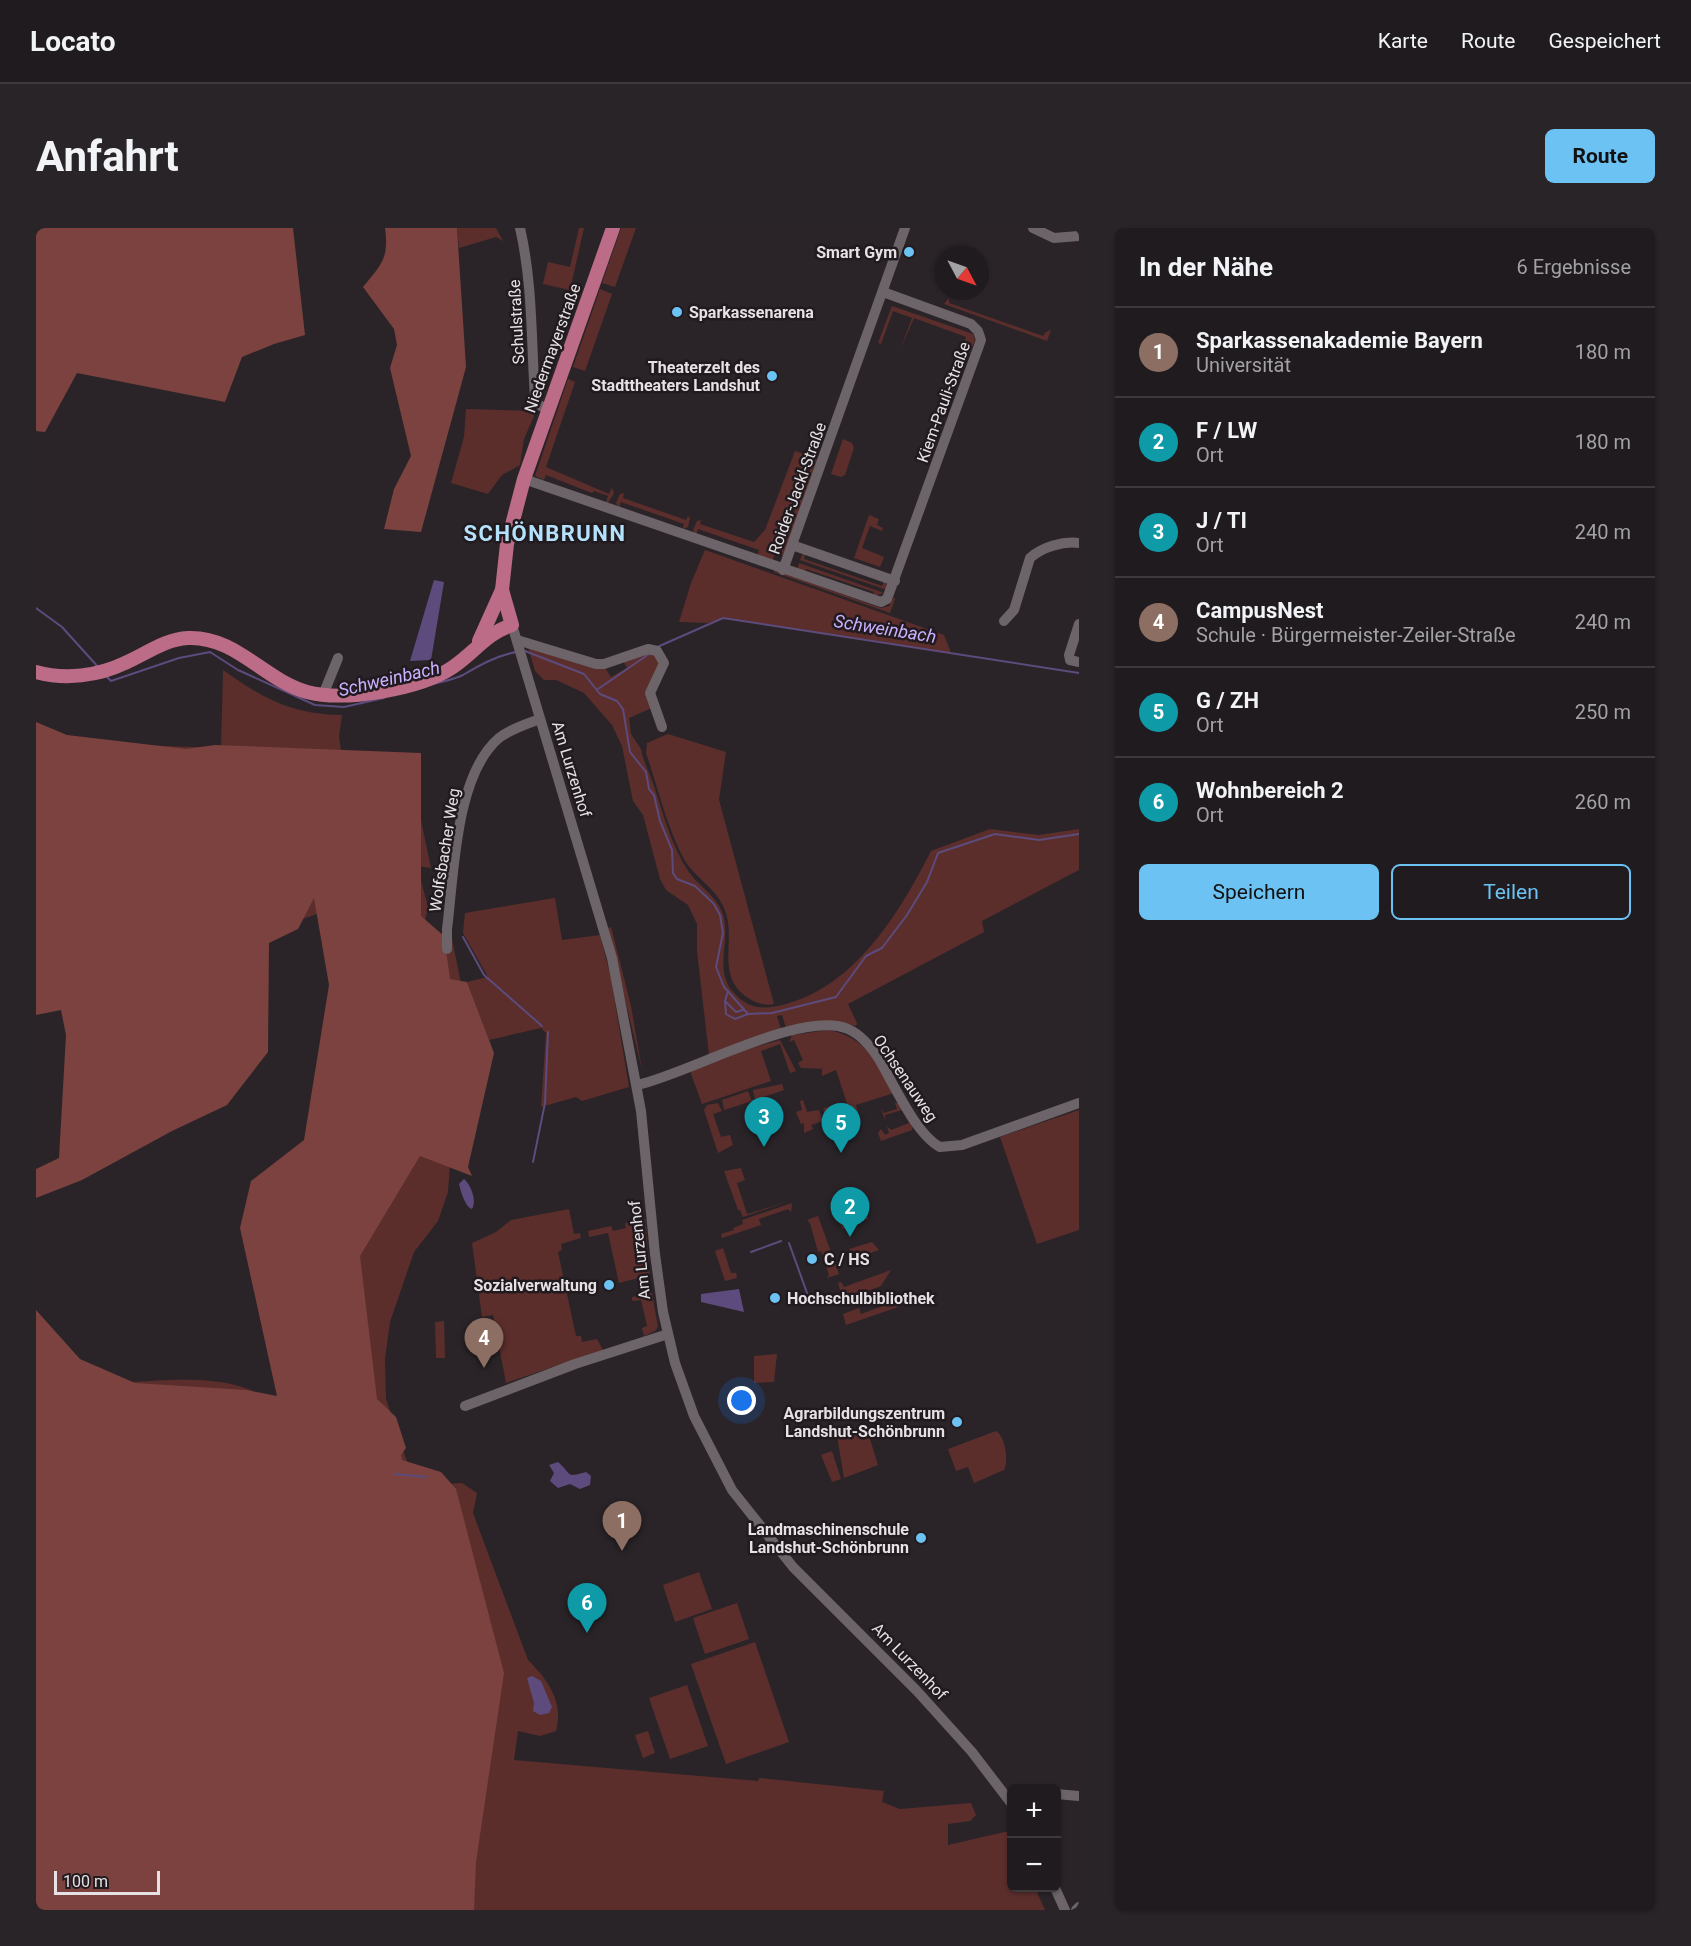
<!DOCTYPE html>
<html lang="de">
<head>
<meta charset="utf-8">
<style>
	:root { --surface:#201b1e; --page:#282427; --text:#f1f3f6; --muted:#a2a1a4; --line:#3d393c; --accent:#6cc2f3 }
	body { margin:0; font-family:Roboto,sans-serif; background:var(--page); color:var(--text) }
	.controls { position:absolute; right:18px; bottom:18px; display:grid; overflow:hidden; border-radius:9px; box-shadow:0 2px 4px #0004 }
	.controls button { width:54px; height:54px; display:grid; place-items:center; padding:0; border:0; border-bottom:2px solid var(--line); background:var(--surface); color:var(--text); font:30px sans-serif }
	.compass { position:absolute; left:899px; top:18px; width:54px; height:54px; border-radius:50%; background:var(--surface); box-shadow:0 2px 4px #0004; rotate:131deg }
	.scale { position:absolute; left:18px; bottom:15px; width:106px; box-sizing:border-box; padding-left:6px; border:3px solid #e6e1e4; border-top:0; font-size:16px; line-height:21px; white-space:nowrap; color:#e6e1e4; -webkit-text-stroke:4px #211a1e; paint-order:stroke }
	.you { position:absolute; left:706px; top:1173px; width:21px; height:21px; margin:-15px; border:4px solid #fff; border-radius:50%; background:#1a73e8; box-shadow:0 0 0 9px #1a73e833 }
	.badge { display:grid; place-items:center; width:39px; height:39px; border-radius:50%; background:var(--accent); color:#fff; font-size:20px; font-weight:700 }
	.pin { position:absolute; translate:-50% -50px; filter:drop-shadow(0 2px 3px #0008) }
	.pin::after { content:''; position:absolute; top:32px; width:21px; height:18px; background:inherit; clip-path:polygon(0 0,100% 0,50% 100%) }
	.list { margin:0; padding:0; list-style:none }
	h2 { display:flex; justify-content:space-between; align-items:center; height:78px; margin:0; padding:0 24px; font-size:26px }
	h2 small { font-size:20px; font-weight:400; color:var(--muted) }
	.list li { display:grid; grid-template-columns:39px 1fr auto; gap:18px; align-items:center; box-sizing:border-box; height:90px; padding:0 24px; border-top:2px solid var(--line) }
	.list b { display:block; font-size:22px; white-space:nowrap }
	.list p { margin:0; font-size:20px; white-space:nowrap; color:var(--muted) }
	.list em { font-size:20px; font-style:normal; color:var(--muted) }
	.actions { display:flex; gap:12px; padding:18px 24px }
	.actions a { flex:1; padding:14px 0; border:2px solid var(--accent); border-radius:9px; text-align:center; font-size:21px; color:var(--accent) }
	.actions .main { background:var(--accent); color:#111 }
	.map { position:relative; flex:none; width:1043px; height:1682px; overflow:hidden; border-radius:9px }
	header { display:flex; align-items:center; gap:36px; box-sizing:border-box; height:84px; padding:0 30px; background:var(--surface); border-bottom:2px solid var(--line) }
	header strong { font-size:28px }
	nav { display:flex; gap:33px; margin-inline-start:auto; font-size:21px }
	.intro { display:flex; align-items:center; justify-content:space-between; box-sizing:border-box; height:144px; padding:0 36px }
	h1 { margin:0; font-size:42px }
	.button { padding:15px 27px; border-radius:9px; background:var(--accent); color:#111; font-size:21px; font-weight:700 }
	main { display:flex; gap:36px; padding:0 36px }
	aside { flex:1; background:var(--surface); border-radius:9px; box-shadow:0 2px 4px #0004 }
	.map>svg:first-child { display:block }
	.green { fill:#5b2e2c }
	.forest { fill:#7c423f }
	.water { fill:#5c4b7c }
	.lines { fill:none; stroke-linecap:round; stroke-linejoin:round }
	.stream { stroke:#5c4b7c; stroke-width:2 }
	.minor { stroke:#6c6468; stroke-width:10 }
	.major { stroke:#bc6c86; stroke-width:14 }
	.poi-dot { fill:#6cc2f3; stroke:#211a1e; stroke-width:2 }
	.labels { text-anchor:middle; stroke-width:5; stroke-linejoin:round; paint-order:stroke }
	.poi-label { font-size:16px; font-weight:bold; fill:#e6e1e4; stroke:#211a1e; text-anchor:end }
	.street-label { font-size:16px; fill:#e6e1e4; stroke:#211a1e }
	.water-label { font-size:18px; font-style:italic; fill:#cab1ff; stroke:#211a1e }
	.district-label { font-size:22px; font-weight:bold; letter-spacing:1.5px; fill:#b4e1fc; stroke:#211a1e }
</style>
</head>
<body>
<header>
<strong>Locato</strong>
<nav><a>Karte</a><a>Route</a><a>Gespeichert</a></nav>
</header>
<div class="intro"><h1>Anfahrt</h1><a class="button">Route</a></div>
<main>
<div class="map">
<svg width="1043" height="1682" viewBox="0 0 1043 1682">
	<rect width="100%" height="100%" fill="#2a2428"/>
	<g class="green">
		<polygon points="421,0 460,0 467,13 484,23 460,9 423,20"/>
		<polygon points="543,0 548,0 534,62 507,56 512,34 534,39"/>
		<polygon points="585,0 600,0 579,59 566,55"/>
		<polygon points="564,61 576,66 549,143 537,139"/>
		<polygon points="913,70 913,75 1007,108 1010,104 1015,102 1011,113 908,76"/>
		<polygon points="856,78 937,106 939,112 933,126 926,123 930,109 878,90 864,122 876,90 857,83 845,116 842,115"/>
		<polygon points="532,151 539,154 510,239 573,266 576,260 578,265 572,275 570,274 572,268 558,263 556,265 510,247 508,252 499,248"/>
		<polygon points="430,181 496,183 499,186 488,211 484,237 466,247 452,266 415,255 428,209"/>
		<polygon points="807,211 816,215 818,220 809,247 805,249 795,246"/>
		<polygon points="759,223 774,228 736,334 721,328 723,322 662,301 660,307 657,302 661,293 665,292 664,296 718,314 729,302"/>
		<polygon points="778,230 783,232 749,326 742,329"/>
		<polygon points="588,265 587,270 650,292 652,288 654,290 652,299 647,301 648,296 585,274 583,280 580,275 584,266"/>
		<polygon points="833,287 843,291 841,297 847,300 846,303 834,298 826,320 848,329 844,339 818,330"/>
		<polygon points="669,322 908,407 915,425 687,390 672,395 643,394 655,355"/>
		<polygon points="767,325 769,326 768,331 846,358 848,353 851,356 851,362 764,332"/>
		<polygon points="763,335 848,365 837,368 838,364 770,341 768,345 761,342"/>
		<polygon points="738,342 845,380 853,378 858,369 859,371 854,385 738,344"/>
		<path d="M492,419L568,438L575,449L591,440L586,431L612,421L625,426L618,454V479L593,490L595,506L605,521C607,533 613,544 617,555C627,585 635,618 653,644C661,656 675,664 683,678C700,706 675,738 697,764C713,782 729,782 750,776C820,757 864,684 895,623L954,601L1003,607L1043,601V642L946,693L948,704L812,776L821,795L820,798L797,793L750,800L746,787L741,788L745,801L673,827L661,723V696L652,677L630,662L624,651L607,587L597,573L586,518L576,497L548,465L520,452H508L499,443Z"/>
		<path d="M187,442C228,471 255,486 306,487L303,508L305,523L383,583L395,640L381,638L392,679L389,692L397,707L416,711L426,760L412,964L402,993L378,1024L354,1094L349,1131L350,1171L373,1240L410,1256L426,1255L441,1265L437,1285L492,1432C512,1452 528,1474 520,1503L504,1508L482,1503L478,1532L722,1553L723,1550L848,1563L846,1574L864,1581L935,1575L940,1587L934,1593L912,1596V1617L973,1603L975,1609V1660H999L1009,1682H285L74,1155C122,1154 179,1144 224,1166C238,1173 250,1183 263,1192L304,927L293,682L237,701L73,516L185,520Z"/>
		<path d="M632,506L690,524L683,572L738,776C729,778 720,775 712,770C677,747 703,710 687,678C679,660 660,650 649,633C631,600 622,560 610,525L611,515Z"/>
		<polygon points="519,670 526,712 564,707 575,750 593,859 546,873 540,869 505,879 510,805 505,800 453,812 431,754 452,749 427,705 429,685"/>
		<polygon points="575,699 595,778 606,842 572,700"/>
		<path d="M792,802C831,809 839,834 858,865L820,877L822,884L815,886L812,879L805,884L808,886L812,897L817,896L818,899L814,901L810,898L809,891L801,893L799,886L789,887L787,880L811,875L800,842L786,848V841H792L765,840L762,835L767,832L758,812L753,814L756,807Z"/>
		<polygon points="744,812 760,843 754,845 744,816 725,823 735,853 666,876 654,843 701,824"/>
		<polygon points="746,856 748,862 719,872 717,862"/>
		<polygon points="712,863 716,873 688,882 686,872"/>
		<polygon points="767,872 771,884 783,882 787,893 775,897 777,901 768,905 768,895 765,896 760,884 766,882 764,873"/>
		<polygon points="682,875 686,883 677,886 685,909 694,907 697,917 682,925 668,882 671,877"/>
		<polygon points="859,875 864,875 877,897 876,902 845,913 842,905 845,901 849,907 853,905 851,898 855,902 873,895 866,882 849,887 849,892 845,881 848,885 861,881"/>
		<polygon points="1043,882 1043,1002 1001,1016 964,909"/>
		<polygon points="705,940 709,952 701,955 711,986 751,974 707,989 704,982 702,982 688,943"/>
		<polygon points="756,975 755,984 752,981 723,991 725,997 686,1010 685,1006 698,1002 697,1000 707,996 706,992"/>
		<polygon points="533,981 538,1006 544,1005 545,1010 525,1016 526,1022 522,1024 540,1108 545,1108 546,1114 561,1111 567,1122 470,1155 457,1087 446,1089 436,1015 460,1004 475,992"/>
		<polygon points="829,982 830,984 824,986 826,990 831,988 832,991 806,1001 803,991"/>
		<polygon points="782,988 803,1046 791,1050 793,1047 785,1023 782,1024 774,995 771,992"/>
		<polygon points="609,991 614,1047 583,1055 572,1005 553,1009 552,1003 575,998 577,1003 590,1000 589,995"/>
		<polygon points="836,1014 843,1022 817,1031 813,1021"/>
		<polygon points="687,1020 695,1045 700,1045 701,1050 689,1053 679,1023"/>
		<polygon points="855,1042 845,1058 807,1072 802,1055 805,1054 808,1059"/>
		<polygon points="616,1065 622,1099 619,1103 608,1108 606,1100 611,1098 605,1072 596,1073 596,1069"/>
		<polygon points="854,1070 863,1071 865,1078 810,1097 807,1086 823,1080 825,1086 855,1075"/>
		<polygon points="408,1093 409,1130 400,1130 399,1094"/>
		<polygon points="741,1126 738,1154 718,1155 718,1128"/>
		<path d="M960,1203C969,1208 973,1233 968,1242L938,1255L932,1239L920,1243L912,1221Z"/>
		<polygon points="813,1204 834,1211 842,1237 808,1250 801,1208"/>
		<polygon points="796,1223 805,1251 796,1254 785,1227"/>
		<polygon points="663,1344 676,1381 639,1394 627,1357"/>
		<polygon points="701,1375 713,1411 669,1426 657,1390"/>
		<polygon points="719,1414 753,1514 690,1536 655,1436"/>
		<polygon points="651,1457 672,1518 634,1531 613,1470"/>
		<polygon points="612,1503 619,1525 607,1530 599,1507"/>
	</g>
	<g class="forest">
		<polygon points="0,0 257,0 269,107 238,116 206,129 189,174 41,145 9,204 0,203"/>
		<path d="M349,0H421L430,139L385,304L348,301L358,261L375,228L354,140L361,117L358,101L327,59C346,36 353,30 349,0Z"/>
		<polygon points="0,494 31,507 150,521 179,517 385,525 385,688 408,708 414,751 431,754 458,825 432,939 436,948 384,928 324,1028 341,1171 360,1189 370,1220 365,1227 366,1232 405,1244 420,1261 468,1445 440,1634 438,1682 0,1682 0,1082 44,1131 99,1155 210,1162 241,1168 204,1000 215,953 268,912 293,757 278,670 262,701 233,715 232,824 191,877 136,903 46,952 0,970 0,941 23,930 30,807 25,782 0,787"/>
	</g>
	<g class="water">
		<polygon points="398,352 408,354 395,432 374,433"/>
		<path d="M428,951C435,957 441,973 436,981C429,979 425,964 423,956Z"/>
		<polygon points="703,1061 708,1084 665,1074 665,1066"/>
		<path d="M522,1234C537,1247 529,1250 550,1244L555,1248L554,1257L544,1261L534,1256L522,1260L514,1253L518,1245L513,1237Z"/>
		<polygon points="496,1448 505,1453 516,1479 513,1485 504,1487 497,1483 498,1475 491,1450"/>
	</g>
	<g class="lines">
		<g class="stream">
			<polyline points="0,380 26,399 63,440"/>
			<polyline points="619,420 687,390 1043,445"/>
			<polyline points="489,423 548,446 564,466 581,473 587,481 594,524 610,544 613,561 618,567 624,593 636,622 637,645 641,651 659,658 678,676 684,687 687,705 680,739 688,759 712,786 736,785 800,769 830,728 846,720 871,687 891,654 902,625 959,606 1003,612 1043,606"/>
			<polyline points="71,449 75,453 143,430 174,424 202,442 279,477 308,479 348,470"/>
			<path d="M394,457C404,454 417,452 427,447C444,437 460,428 480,424"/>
			<polyline points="562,461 613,426"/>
			<polyline points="427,709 448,747 506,798"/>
			<polyline points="692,763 689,773 700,784 707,782"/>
			<polyline points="689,773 690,786 699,791 712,786"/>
			<polyline points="497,934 509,875 512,804"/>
			<polyline points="753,1015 775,1076"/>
			<polyline points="715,1024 745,1013"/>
			<polyline points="358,1246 391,1249"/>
		</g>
		<g class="minor">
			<path d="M484,0C497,57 495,112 499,169L501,176L511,181"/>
			<polyline points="997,0 1018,10 1043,8"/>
			<polyline points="488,251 845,374 851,371 945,112 942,103 935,96 847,64"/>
			<polyline points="756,317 859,353"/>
			<polyline points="747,342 869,0"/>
			<path d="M968,393L978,382L994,330C1006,319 1027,313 1043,315"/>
			<polyline points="1043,396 1033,427 1034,432 1043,434"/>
			<polyline points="476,397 576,730 605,883 619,1026 627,1084 639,1135 658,1188 696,1262 757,1339 881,1463 936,1524 975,1575"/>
			<polyline points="481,412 560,436 568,436 612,421 621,423 628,435 614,465 626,499"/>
			<polyline points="287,467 302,430"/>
			<path d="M411,721V701C418,647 419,547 463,510C475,501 490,496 504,491"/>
			<path d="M601,857C652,846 766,781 812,801C826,807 836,820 844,833C858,857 880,906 904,919L926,917L1043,875"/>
			<polyline points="429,1178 539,1136 632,1106"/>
			<polyline points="1020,1566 1043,1568"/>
			<polyline points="1019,1660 1029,1682"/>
			<polyline points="1040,1682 1043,1679"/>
		</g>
		<g class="major">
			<polyline points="443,413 466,362 471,316 488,251 577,0"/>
			<path d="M0,444C29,452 62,448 89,435C110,426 129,411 152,410C200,408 228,452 271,464C309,474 385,461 417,439C438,425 451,405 476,397L466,362"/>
		</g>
	</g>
	<g class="poi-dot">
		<circle cx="873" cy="24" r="6"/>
		<circle cx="641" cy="84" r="6"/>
		<circle cx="736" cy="148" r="6"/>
		<circle cx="776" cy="1031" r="6"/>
		<circle cx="573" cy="1057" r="6"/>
		<circle cx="739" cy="1070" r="6"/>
		<circle cx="921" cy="1194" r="6"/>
		<circle cx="885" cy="1310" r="6"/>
	</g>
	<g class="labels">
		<g class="poi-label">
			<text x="861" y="30">Smart Gym</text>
			<text x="653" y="90" text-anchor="start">Sparkassenarena</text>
			<text x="724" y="145">Theaterzelt des<tspan x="724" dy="18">Stadttheaters Landshut</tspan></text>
			<text x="788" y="1037" text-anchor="start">C / HS</text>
			<text x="561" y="1063">Sozialverwaltung</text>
			<text x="751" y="1076" text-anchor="start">Hochschulbibliothek</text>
			<text x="909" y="1191">Agrarbildungszentrum<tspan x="909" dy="18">Landshut-Schönbrunn</tspan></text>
			<text x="873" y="1307">Landmaschinenschule<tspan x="873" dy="18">Landshut-Schönbrunn</tspan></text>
		</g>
		<g class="street-label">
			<text transform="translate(480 94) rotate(-93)" y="6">Schulstraße</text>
			<text transform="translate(516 120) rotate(-70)" y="6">Niedermayerstraße</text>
			<text transform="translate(907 174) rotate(-70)" y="6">Kiem-Pauli-Straße</text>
			<text transform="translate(761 260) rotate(-70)" y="6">Roider-Jackl-Straße</text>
			<text transform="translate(536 541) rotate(73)" y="6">Am Lurzenhof</text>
			<text transform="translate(408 622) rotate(-81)" y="6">Wolfsbacher Weg</text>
			<text transform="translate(870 850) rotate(56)" y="6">Ochsenauweg</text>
			<text transform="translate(603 1022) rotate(-96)" y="6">Am Lurzenhof</text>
			<text transform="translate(874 1433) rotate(46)" y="6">Am Lurzenhof</text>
		</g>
		<g class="water-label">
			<text transform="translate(849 401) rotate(9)" y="6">Schweinbach</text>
			<text transform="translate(353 451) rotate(-13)" y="6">Schweinbach</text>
		</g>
		<g class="district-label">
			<text x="509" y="313">SCHÖNBRUNN</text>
		</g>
	</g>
</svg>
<div class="controls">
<button>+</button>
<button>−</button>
</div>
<svg class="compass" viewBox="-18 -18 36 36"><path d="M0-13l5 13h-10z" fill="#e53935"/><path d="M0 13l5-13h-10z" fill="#a2a1a4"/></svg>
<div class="scale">100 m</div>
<div class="you"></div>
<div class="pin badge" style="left:586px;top:1323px;background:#8d6e63">1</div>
<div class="pin badge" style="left:814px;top:1009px;background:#0f9aa8">2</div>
<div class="pin badge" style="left:728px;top:919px;background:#0f9aa8">3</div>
<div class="pin badge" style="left:448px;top:1140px;background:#8d6e63">4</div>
<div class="pin badge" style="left:805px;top:925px;background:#0f9aa8">5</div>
<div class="pin badge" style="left:551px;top:1405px;background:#0f9aa8">6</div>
</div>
<aside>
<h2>In der Nähe<small>6 Ergebnisse</small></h2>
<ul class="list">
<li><span class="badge" style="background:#8d6e63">1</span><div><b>Sparkassenakademie Bayern</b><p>Universität</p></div><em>180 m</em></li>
<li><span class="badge" style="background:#0f9aa8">2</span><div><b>F / LW</b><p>Ort</p></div><em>180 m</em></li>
<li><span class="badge" style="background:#0f9aa8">3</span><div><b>J / TI</b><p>Ort</p></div><em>240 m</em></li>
<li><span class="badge" style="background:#8d6e63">4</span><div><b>CampusNest</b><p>Schule · Bürgermeister-Zeiler-Straße</p></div><em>240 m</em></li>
<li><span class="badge" style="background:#0f9aa8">5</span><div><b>G / ZH</b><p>Ort</p></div><em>250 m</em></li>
<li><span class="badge" style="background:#0f9aa8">6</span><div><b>Wohnbereich 2</b><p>Ort</p></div><em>260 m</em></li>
</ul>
<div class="actions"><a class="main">Speichern</a><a>Teilen</a></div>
</aside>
</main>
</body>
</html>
